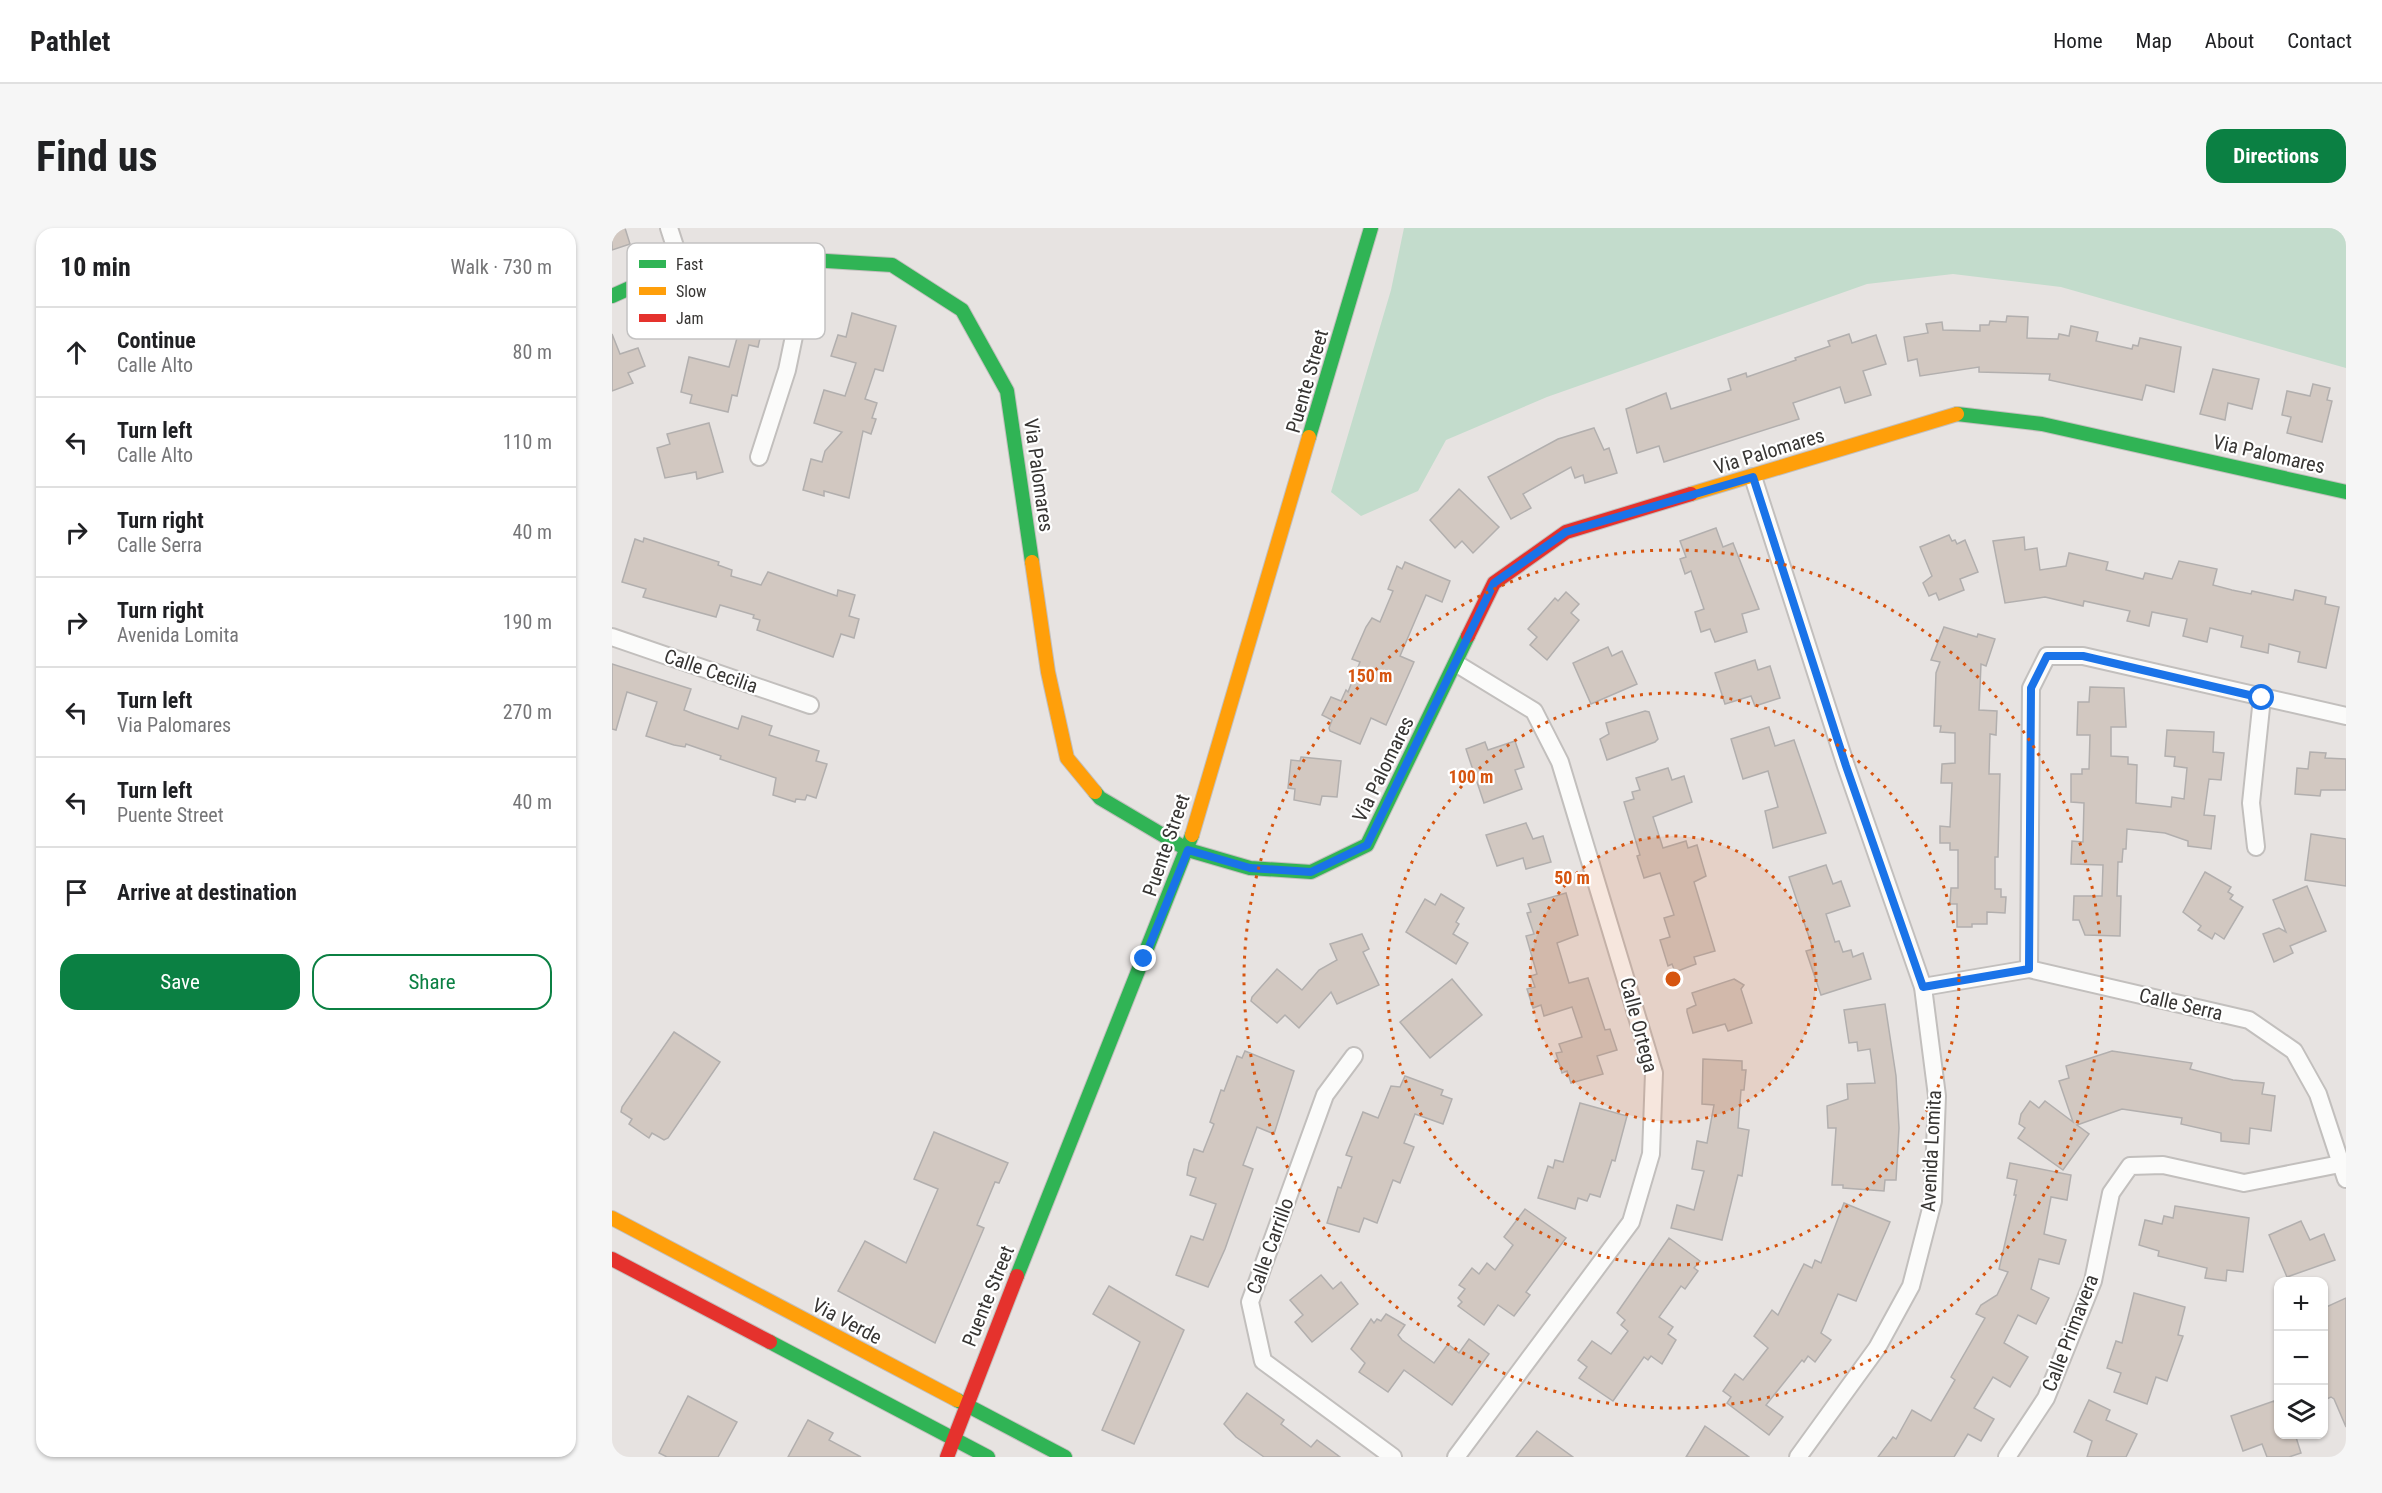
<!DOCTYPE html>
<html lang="en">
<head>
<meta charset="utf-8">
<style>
	:root { --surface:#fff; --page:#f6f6f6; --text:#202124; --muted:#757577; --line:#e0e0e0; --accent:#0b8043 }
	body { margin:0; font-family:"Roboto Condensed",sans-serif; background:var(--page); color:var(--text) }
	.controls { position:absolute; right:18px; bottom:18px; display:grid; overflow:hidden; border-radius:12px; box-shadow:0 2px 4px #0004 }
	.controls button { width:54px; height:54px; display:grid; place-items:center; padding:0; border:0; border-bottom:2px solid var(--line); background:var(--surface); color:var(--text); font:30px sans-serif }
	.stop { position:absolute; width:18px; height:18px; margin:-14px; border:4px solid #1a73e8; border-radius:50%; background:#fff }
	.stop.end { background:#1a73e8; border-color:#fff; box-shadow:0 2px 6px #0008 }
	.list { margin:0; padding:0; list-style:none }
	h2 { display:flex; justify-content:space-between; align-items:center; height:78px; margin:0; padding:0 24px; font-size:26px }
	h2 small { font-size:20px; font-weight:400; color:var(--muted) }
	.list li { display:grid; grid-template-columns:39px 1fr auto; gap:18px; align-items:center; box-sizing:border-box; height:90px; padding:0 24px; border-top:2px solid var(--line) }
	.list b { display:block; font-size:22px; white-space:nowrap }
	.list p { margin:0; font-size:20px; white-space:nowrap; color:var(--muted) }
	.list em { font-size:20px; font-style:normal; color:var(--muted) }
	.actions { display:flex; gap:12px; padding:18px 24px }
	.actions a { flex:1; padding:14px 0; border:2px solid var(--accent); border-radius:18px; text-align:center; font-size:21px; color:var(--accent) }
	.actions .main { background:var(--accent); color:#fff }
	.icon { flex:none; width:33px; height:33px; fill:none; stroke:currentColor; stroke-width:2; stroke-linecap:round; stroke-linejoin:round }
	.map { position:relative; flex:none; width:1734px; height:1229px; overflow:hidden; border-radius:18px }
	header { display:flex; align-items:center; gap:36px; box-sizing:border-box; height:84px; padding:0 30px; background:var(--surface); border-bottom:2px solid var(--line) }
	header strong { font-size:28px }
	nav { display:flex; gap:33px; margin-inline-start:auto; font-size:21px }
	.intro { display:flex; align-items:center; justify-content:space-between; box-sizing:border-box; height:144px; padding:0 36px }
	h1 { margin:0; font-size:42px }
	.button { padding:15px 27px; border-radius:18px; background:var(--accent); color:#fff; font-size:21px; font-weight:700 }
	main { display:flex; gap:36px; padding:0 36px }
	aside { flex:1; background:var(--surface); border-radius:18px; box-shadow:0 2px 4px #0004 }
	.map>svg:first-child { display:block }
	.green { fill:#c3dccc }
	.building { fill:#d2c8c1; stroke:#b2afae; stroke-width:1.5 }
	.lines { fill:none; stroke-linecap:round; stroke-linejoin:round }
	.street-casing { stroke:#c2bfbd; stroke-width:20 }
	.fast-casing { stroke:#c2bfbd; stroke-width:16 }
	.slow-casing { stroke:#c2bfbd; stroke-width:16 }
	.jam-casing { stroke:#c2bfbd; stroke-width:16 }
	.street { stroke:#fbfbfa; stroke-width:16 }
	.fast { stroke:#30b455; stroke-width:14 }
	.slow { stroke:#ff9f0a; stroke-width:14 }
	.jam { stroke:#e5322d; stroke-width:14 }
	.route { stroke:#1a73e8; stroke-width:8 }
	.ring { fill:none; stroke:#d65510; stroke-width:3; stroke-dasharray:3 6 }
	.labels { text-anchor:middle; stroke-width:4.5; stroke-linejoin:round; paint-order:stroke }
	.street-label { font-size:20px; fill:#373533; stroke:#fff }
	.key { fill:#fff; stroke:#c3c2c2; stroke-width:1.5 }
	.key-label { font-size:16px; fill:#373533 }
	.centre { fill:#d65510; stroke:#fff; stroke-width:3 }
	.ring-label { font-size:18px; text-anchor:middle; font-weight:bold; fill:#d65510; stroke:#fff; stroke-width:4.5; stroke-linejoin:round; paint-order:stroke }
</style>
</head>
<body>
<header>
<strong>Pathlet</strong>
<nav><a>Home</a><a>Map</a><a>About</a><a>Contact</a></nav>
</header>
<div class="intro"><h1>Find us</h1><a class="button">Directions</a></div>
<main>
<aside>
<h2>10 min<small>Walk · 730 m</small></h2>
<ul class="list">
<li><svg class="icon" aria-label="ahead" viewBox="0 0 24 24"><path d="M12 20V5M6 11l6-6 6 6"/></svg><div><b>Continue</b><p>Calle Alto</p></div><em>80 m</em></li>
<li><svg class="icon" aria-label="left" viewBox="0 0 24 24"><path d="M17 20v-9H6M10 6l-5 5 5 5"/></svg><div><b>Turn left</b><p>Calle Alto</p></div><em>110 m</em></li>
<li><svg class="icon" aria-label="right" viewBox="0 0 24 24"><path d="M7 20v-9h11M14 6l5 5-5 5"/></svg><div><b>Turn right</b><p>Calle Serra</p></div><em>40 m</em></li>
<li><svg class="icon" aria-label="right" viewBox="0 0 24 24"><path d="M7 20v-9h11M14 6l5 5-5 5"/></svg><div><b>Turn right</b><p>Avenida Lomita</p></div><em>190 m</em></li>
<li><svg class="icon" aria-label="left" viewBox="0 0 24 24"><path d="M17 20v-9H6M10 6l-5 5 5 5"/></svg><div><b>Turn left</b><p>Via Palomares</p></div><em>270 m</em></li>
<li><svg class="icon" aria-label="left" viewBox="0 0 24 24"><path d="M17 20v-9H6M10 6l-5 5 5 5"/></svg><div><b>Turn left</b><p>Puente Street</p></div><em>40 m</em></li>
<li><svg class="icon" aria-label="arrive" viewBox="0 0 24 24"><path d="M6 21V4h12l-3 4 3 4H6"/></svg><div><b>Arrive at destination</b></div></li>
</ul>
<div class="actions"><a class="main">Save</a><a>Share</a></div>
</aside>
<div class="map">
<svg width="1734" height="1229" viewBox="0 0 1734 1229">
	<rect width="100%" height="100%" fill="#e7e3e1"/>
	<polygon class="green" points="792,0 1734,0 1734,140 1449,59 1341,46 1255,56 935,169 834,212 806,263 749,288 719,264 779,62"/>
	<g class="building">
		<polygon points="0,0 13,0 18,16 0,22"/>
		<polygon points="110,62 148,71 146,80 150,81 149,88 153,89 146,119 137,117 125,168 120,167 116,184 78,175 80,167 69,164 77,129 117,139 125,110 104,104 107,93 104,92 104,89 92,84 96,65 108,68"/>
		<polygon points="240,85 284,98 271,143 263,141 253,171 265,175 260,190 264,191 259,206 251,203 237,270 212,263 212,268 191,262 199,231 210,234 213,223 230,204 202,195 212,162 233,168 244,135 219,128 226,107 234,109"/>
		<polygon points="1395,88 1416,89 1415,110 1446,111 1447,106 1457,108 1459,98 1486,104 1484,113 1520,121 1521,117 1526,118 1528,110 1569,119 1562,164 1534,157 1530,172 1437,152 1438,146 1367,144 1367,139 1308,148 1305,131 1296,133 1292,109 1316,105 1314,96 1330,94 1331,102 1368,103 1368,97 1377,97 1378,93 1394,94"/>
		<polygon points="0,106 8,126 26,120 33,138 16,145 21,155 0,163"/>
		<polygon points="1237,106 1240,115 1264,107 1274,136 1251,143 1259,167 1233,175 1228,159 1181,175 1187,191 1052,234 1047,218 1025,225 1014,181 1054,165 1059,181 1119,162 1116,151 1134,145 1135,149 1184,132 1183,130 1218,118 1216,113"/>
		<polygon points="1601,141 1647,151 1640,181 1616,175 1613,192 1588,186"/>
		<polygon points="1701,156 1718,160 1715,172 1720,173 1710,214 1675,205 1679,189 1670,187 1675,163 1698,168"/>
		<polygon points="97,195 111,244 85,251 84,244 53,250 45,220 58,216 55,206"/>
		<polygon points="982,200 992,222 997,220 1005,245 973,255 971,247 963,250 959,239 911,266 919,280 899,291 876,249 946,211"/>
		<polygon points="847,261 887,299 861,325 850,313 843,320 818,292"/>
		<polygon points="1104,300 1111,319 1121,315 1147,381 1130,386 1135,404 1103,414 1098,401 1089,404 1083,384 1092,381 1079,343 1073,346 1068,331 1074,329 1068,313"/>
		<polygon points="1337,307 1340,313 1343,312 1345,316 1353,312 1366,344 1348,351 1352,362 1327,372 1324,365 1317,368 1311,355 1320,348 1308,319"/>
		<polygon points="1412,309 1413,322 1425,320 1428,342 1454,338 1457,325 1496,334 1494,342 1531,351 1533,345 1560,351 1567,333 1605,341 1601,357 1620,362 1639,366 1640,363 1681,372 1683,362 1714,369 1713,376 1727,379 1714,440 1686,434 1688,424 1657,416 1656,425 1629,419 1631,408 1598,400 1595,414 1571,408 1575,391 1540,384 1537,398 1515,393 1518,383 1472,373 1471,378 1433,369 1393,375 1381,313"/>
		<polygon points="32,310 107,334 106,337 120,342 119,348 149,357 156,344 225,368 226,362 243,367 237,388 247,391 242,410 229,406 221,429 145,402 148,392 141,390 142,387 108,377 104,389 31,369 34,361 10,354 23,311 31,314"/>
		<polygon points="793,334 838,353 830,374 814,367 788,428 802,434 791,459 774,497 759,490 748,516 718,503 717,500 720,492 710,487 719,469 729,473 734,462 736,464 748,434 740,431 754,399 760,390 768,394 781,363 776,361 785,338 790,341"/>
		<polygon points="954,364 967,376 959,385 967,392 935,432 918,417 925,409 916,401 943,370 946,373"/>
		<polygon points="1332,399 1365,409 1366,406 1383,411 1374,438 1369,436 1367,482 1385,483 1384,507 1378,506 1377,546 1388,546 1386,629 1383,629 1383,661 1389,661 1389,669 1394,669 1393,685 1375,684 1375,696 1360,696 1360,699 1345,699 1345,676 1338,676 1339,660 1346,660 1346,622 1338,622 1338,615 1328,615 1328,598 1338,599 1340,555 1329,555 1330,536 1343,535 1343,505 1328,504 1329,498 1322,498 1324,445 1328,434 1319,432"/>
		<polygon points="996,419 1000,428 1010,423 1025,456 979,476 961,435"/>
		<polygon points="1143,432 1146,442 1158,438 1168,470 1143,478 1139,468 1113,476 1103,445"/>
		<polygon points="0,436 79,461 72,482 82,486 126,501 130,488 160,498 157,507 207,523 204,533 215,536 204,570 195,567 193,572 184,571 183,574 161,567 164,550 108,531 109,528 74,516 73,519 62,517 34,508 45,474 15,464 4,502 0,501"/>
		<polygon points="1478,459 1512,460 1514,499 1499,499 1499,528 1516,529 1516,536 1525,537 1524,575 1559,579 1560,569 1572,571 1575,540 1562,538 1563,529 1553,528 1555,502 1602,504 1601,524 1612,525 1609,552 1597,551 1592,587 1603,588 1599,621 1576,618 1576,613 1553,605 1515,601 1514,621 1511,621 1510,634 1506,634 1505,668 1509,668 1508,708 1473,707 1467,692 1461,692 1462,668 1490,668 1491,637 1459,636 1460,613 1471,614 1472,575 1459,574 1459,546 1470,546 1470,541 1477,541 1478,507 1465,507 1466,474 1477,474"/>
		<polygon points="1033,483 1037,484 1046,511 1043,514 995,532 988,511 997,506 994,495"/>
		<polygon points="1157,499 1163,518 1182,512 1214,605 1161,620 1153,583 1166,579 1156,543 1131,551 1119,511"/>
		<polygon points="903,513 912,539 903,542 910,561 872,575 854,521 873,514 876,522"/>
		<polygon points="1698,524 1714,525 1713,530 1734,531 1734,562 1709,562 1708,568 1683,566 1685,540 1696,541"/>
		<polygon points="689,529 729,533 725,569 710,568 708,577 682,572 683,561 676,560 679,532 688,533"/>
		<polygon points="1056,540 1060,552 1072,548 1080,574 1041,589 1051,620 1074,613 1076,620 1085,617 1094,648 1082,654 1103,723 1082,729 1084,736 1063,744 1060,736 1056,738 1048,712 1058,709 1052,690 1062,687 1048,645 1032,650 1025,628 1028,627 1012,574 1022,571 1020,564 1028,562 1024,550"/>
		<polygon points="914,595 921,611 931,608 939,634 914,641 911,630 885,638 874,607"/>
		<polygon points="1699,606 1734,611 1734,658 1693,652"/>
		<polygon points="1214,637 1221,656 1229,653 1238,678 1214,686 1223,714 1227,713 1231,724 1239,722 1241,729 1251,725 1259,751 1209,767 1194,723 1201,721 1177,649"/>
		<polygon points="1593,644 1619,659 1616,664 1621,667 1618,671 1631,679 1612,711 1603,705 1600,711 1586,702 1589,698 1571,684"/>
		<polygon points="1695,658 1714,703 1678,718 1681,725 1662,734 1651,706 1667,700 1674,704 1661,672"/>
		<polygon points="954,665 966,707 945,715 957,755 976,750 993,802 998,801 1005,822 985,828 991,846 959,855 955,843 950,845 944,825 950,824 947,816 970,809 960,779 932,788 929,777 921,780 915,761 923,759 919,748 925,746 914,708 922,706 915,685 919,684 916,676"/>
		<polygon points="829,666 852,680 844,694 847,696 841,706 856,715 844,736 794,704 813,671 823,677"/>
		<polygon points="750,706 757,721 751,724 767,757 725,776 719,764 687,800 673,787 665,795 639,773 640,769 665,741 690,762 707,742 725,732 718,716"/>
		<polygon points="840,751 870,787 818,830 788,794"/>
		<polygon points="1122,751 1132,757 1129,761 1140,795 1116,803 1113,796 1081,805 1075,784 1075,781 1084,777 1080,765"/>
		<polygon points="1273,776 1284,848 1287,900 1284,952 1273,952 1272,963 1231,960 1231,957 1220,957 1224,900 1216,900 1215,878 1236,871 1235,856 1263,855 1258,821 1246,823 1245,814 1237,815 1232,782"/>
		<polygon points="62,804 108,834 56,910 52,912 40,905 37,910 17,896 20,891 9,884 10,879"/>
		<polygon points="633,823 682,843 662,906 645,899 631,937 641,941 613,1021 596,1059 564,1047 579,1008 591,1012 604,976 578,967 584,950 575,947 577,935 582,921 591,924 602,896 598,894 609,862 612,863 625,828 630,830"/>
		<polygon points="1500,823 1580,835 1578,841 1621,852 1652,855 1650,866 1663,868 1659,903 1638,900 1637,916 1609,913 1609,905 1569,896 1570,890 1510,881 1465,897 1477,906 1451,942 1406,910 1413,900 1407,896 1409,886 1418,873 1427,880 1433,873 1461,894 1447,853 1457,850 1454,838"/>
		<polygon points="1091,831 1130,833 1130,842 1134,842 1132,862 1129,862 1126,900 1137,902 1130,948 1126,947 1110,1012 1059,1000 1065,977 1082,982 1092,943 1080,941 1085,913 1095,915 1102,877 1090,876"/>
		<polygon points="793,848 831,862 829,867 840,871 831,896 803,886 792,915 802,919 788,955 781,952 765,995 752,990 747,1004 715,995 726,959 729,960 740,929 734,927 751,884 766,890 779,858 788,859"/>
		<polygon points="968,875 1015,888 1003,933 1000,932 988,969 978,966 975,973 966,970 963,981 926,970 936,938 941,940 943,932 951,934"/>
		<polygon points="322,904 396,935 387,955 383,954 365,997 372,1000 323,1115 226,1063 253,1013 294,1035 326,961 302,951"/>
		<polygon points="1398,935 1459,947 1455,972 1439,969 1432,1006 1454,1012 1447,1036 1427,1031 1419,1061 1437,1070 1424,1096 1406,1087 1392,1115 1416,1129 1398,1159 1381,1149 1362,1180 1382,1191 1369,1213 1356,1206 1342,1229 1266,1229 1281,1209 1284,1211 1300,1182 1319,1193 1343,1152 1339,1149 1373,1090 1364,1086 1369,1077 1385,1067 1396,1044 1387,1041 1404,967 1402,967 1405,952 1395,950"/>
		<polygon points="1232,975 1278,994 1244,1073 1226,1066 1209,1105 1219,1112 1203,1134 1196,1128 1192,1134 1190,1132 1154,1177 1171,1189 1157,1207 1115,1175 1119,1169 1111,1163 1123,1146 1131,1152 1156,1120 1142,1108 1160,1082 1166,1087 1192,1036 1200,1040 1203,1032 1209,1035"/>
		<polygon points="1563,978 1637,990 1631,1044 1615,1042 1614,1053 1593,1050 1595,1040 1546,1028 1547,1023 1527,1017 1533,992 1550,996 1552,988 1561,990"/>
		<polygon points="913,981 954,1010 914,1064 918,1067 902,1088 886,1077 872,1097 846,1078 850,1074 846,1070 853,1061 847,1057 860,1040 867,1046 875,1035 883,1042 901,1017 892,1009"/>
		<polygon points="1689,993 1698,1012 1712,1006 1723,1032 1675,1049 1657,1007"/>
		<polygon points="1057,1010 1088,1033 1082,1040 1086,1043 1073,1061 1069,1058 1047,1089 1061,1099 1056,1106 1064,1112 1050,1136 1039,1128 1036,1132 1032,1129 1001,1173 967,1150 975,1139 966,1132 980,1113 999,1126 1016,1103 1009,1097 1013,1092 1005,1085"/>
		<polygon points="709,1047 721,1061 729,1054 746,1076 700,1114 683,1094 691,1087 678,1072"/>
		<polygon points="497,1058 572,1102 522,1216 490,1202 528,1114 481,1086"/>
		<polygon points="1522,1065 1573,1079 1566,1107 1571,1108 1555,1153 1544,1149 1535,1176 1502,1164 1509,1145 1495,1140 1504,1113 1510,1115"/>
		<polygon points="1734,1070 1734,1199 1722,1171 1719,1169 1712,1172 1712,1080"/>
		<polygon points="774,1086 793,1097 786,1107 790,1112 822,1135 836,1116 847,1125 857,1111 877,1126 840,1177 792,1142 776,1164 747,1144 753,1135 739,1121 759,1091 762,1095 765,1091 769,1093"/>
		<polygon points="635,1165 672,1192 669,1196 699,1219 705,1212 728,1229 652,1229 624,1209 612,1196"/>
		<polygon points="76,1168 125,1194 106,1229 55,1229 47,1225"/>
		<polygon points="1477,1172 1498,1182 1494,1192 1525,1206 1514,1229 1475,1229 1480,1213 1462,1204"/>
		<polygon points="1662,1173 1666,1186 1666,1206 1683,1206 1689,1225 1677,1229 1655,1229 1650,1216 1631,1223 1619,1188"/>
		<polygon points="196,1192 221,1205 217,1212 249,1229 176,1229"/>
		<polygon points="1093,1198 1137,1229 1074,1229"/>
		<polygon points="925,1203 961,1229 904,1229"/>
	</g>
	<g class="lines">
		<g class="street-casing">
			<g id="street">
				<polyline points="57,0 69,37"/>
				<polyline points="147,229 175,142 198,31"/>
				<polyline points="1141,249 1234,538 1311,759 1325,868 1321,973 1299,1058 1265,1120 1186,1229"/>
				<polyline points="0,409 198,477"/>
				<polyline points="1644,619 1639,575 1650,470"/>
				<polyline points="1417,741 1419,460 1435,428 1471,428 1734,488"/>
				<polyline points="1311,759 1417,741 1637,792 1682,823 1706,866 1734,951"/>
				<polyline points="742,828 713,867 638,1074 651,1133 781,1229"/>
				<polyline points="844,1229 1019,994 1039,926 1042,845 948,534 922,483 845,436"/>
				<polyline points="1395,1229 1434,1170 1481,1053 1499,965 1518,938 1551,937 1632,955 1728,936"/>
			</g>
		</g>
		<g class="fast-casing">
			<g id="fast">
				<polyline points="0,68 69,37 132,28 280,37 350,82 395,163 420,334"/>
				<polyline points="1345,186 1430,196 1734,264"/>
				<polyline points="697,209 759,0"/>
				<polyline points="483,564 488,570 576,622 638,640 699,644 755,617 856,408"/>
				<polyline points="405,1048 580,607"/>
				<polyline points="158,1114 376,1229"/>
				<polyline points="345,1172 453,1229"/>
			</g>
		</g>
		<g class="slow-casing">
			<g id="slow">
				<polyline points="1079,266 1345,186"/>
				<polyline points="420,334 436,444 455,530 483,564"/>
				<polyline points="580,607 697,209"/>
				<polyline points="0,990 345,1172"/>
			</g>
		</g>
		<g class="jam-casing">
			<g id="jam">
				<polyline points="856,408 882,355 954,304 1079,266"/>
				<polyline points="0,1031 158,1114"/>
				<polyline points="335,1229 405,1048"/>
			</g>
		</g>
		<use href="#street" class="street"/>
		<use href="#fast" class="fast"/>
		<use href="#slow" class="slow"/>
		<use href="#jam" class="jam"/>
	</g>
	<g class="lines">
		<polyline class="route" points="532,731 576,622 638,640 699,644 755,617 882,355 954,304 1141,249 1234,538 1311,759 1417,741 1419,460 1435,428 1471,428 1650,470"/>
	</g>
	<circle cx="1061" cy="751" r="143" fill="#d65510" fill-opacity=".12"/>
	<g class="ring">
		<circle cx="1061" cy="751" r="143"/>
		<circle cx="1061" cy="751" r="286"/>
		<circle cx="1061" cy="751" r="429"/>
	</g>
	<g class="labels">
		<g class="street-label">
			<text transform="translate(695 153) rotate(-74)" y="7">Puente Street</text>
			<text transform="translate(1157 223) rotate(-17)" y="7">Via Palomares</text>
			<text transform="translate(1657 226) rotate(13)" y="7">Via Palomares</text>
			<text transform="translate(427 247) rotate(82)" y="7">Via Palomares</text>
			<text transform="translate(99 443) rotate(19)" y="7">Calle Cecilia</text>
			<text transform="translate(771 541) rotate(-64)" y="7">Via Palomares</text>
			<text transform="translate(554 617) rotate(-71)" y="7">Puente Street</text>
			<text transform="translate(1569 776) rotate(13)" y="7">Calle Serra</text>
			<text transform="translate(1027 797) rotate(75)" y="7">Calle Ortega</text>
			<text transform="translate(1319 923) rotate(-87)" y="7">Avenida Lomita</text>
			<text transform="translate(658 1018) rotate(-70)" y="7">Calle Carrillo</text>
			<text transform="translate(376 1068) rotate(-68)" y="7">Puente Street</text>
			<text transform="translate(235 1093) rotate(28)" y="7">Via Verde</text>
			<text transform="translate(1458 1105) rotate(-69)" y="7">Calle Primavera</text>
		</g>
	</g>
	<rect x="15" y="15" width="198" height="96" rx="9" class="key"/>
	<rect x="27" y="32" width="27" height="8" fill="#30b455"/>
	<rect x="27" y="59" width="27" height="8" fill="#ff9f0a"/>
	<rect x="27" y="86" width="27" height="8" fill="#e5322d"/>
	<g class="key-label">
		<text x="64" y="42">Fast</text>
		<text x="64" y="69">Slow</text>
		<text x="64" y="96">Jam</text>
	</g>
	<circle cx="1061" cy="751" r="9" class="centre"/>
	<g class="ring-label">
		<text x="758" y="454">150 m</text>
		<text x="859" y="555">100 m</text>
		<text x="960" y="656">50 m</text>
	</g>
</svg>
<div class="controls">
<button>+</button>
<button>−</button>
<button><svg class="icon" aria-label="layers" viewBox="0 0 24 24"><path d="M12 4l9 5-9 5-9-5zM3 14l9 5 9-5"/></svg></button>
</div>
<div class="stop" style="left:1650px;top:470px"></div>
<div class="stop end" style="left:532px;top:731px"></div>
</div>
</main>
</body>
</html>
